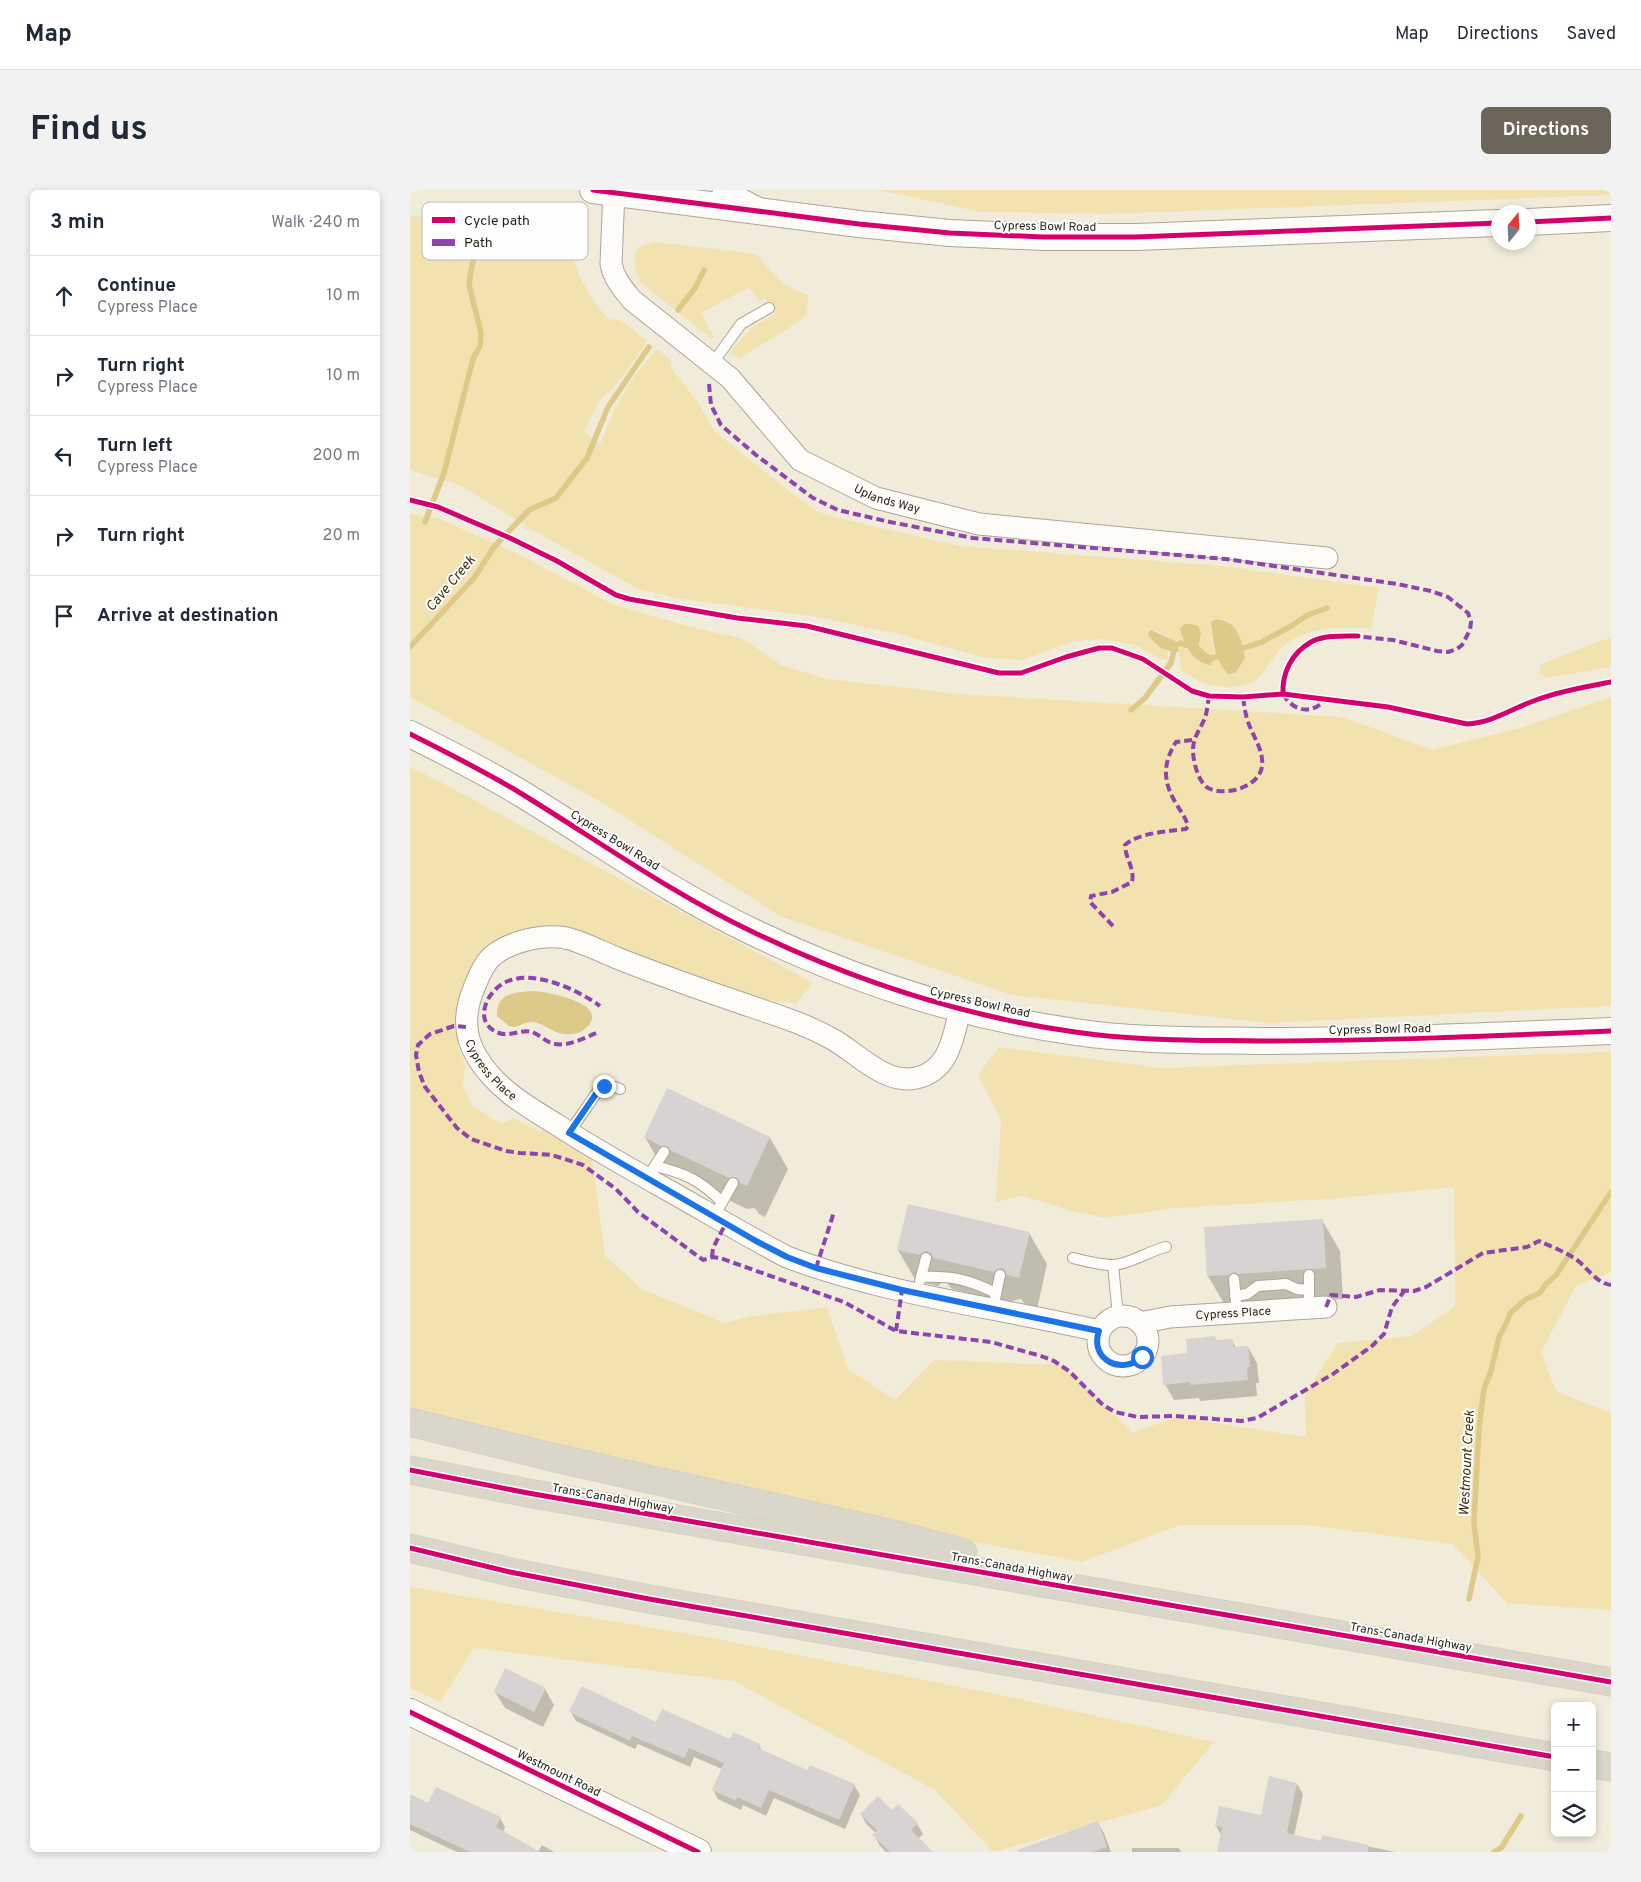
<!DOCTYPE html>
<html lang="en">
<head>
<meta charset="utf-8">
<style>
	:root { --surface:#fff; --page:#f2f2f3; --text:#1f2937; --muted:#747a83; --line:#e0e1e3; --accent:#6b6659 }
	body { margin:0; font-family:Overpass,sans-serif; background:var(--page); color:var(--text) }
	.controls { position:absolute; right:15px; bottom:15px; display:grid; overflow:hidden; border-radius:8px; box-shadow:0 2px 8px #0003 }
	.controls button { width:45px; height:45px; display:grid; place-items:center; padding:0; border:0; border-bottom:1px solid var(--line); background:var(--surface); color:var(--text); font:25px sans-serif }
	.compass { position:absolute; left:1081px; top:15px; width:45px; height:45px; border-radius:50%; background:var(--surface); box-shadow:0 2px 8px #0003; rotate:18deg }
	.stop { position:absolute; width:15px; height:15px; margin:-11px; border:4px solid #1a73e8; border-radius:50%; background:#fff }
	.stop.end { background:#1a73e8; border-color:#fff; box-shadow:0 1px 5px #0008 }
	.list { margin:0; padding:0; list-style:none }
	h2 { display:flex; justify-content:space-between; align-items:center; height:65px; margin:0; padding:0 20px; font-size:21px }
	h2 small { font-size:16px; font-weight:400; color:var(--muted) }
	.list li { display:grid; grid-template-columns:32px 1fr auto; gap:15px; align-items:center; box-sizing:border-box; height:80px; padding:0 20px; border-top:1px solid var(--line) }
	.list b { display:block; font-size:19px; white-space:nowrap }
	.list p { margin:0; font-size:16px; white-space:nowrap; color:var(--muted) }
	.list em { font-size:16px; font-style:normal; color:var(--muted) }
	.icon { flex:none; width:28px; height:28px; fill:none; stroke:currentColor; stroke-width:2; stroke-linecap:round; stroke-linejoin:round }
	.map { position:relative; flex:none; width:1201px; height:1662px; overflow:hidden; border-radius:8px }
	header { display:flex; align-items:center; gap:30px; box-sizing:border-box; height:70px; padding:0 25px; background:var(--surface); border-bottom:1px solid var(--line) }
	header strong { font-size:24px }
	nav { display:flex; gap:28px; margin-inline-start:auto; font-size:18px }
	.intro { display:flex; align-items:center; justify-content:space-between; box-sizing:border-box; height:120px; padding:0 30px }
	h1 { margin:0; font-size:35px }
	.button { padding:12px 22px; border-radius:8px; background:var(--accent); color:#fff; font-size:18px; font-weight:700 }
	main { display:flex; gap:30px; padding:0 30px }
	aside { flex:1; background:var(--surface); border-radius:8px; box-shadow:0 2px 8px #0003 }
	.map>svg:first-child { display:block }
	.green { fill:#f2e2b0; fill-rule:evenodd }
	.water { fill:#ddc988 }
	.shadow { fill:#0003 }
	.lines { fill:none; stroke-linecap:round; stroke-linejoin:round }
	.stream { stroke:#ddc988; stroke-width:5.5 }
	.building { fill:#d6d3d2 }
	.service-casing { stroke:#aba69a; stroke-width:12 }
	.minor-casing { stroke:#aba69a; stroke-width:23 }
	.tertiary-casing { stroke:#aba69a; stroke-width:28 }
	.motorway-casing { stroke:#cecbc2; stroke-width:29 }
	.service { stroke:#fdfcf9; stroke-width:10 }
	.minor { stroke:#fdfcf9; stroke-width:21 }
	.tertiary { stroke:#fdfcf9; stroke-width:26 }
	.motorway { stroke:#dad6c9; stroke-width:28 }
	.quiet { stroke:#8e44ad; stroke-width:4; stroke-dasharray:8 4; stroke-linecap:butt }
	.cycleway-casing { stroke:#fdfdfd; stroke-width:8 }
	.cycleway { stroke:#d6006c; stroke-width:5 }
	.route { stroke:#1a73e8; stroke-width:6 }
	.labels { text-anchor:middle; stroke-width:4; stroke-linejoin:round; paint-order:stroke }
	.street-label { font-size:12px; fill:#231f14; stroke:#fdfdfd }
	.water-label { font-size:14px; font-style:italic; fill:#3e330d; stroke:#fdfdfd }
	.key { fill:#fdfdfd; stroke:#bcbab7; stroke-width:1 }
	.key-label { font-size:14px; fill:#231f14 }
</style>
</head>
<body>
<header>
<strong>Map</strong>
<nav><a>Map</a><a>Directions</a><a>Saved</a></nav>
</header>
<div class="intro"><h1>Find us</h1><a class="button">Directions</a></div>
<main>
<aside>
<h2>3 min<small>Walk · 240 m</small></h2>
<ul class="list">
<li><svg class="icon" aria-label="ahead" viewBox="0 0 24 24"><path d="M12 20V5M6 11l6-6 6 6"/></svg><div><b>Continue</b><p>Cypress Place</p></div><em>10 m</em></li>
<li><svg class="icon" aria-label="right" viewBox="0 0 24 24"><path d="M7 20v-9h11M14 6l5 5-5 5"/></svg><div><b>Turn right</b><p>Cypress Place</p></div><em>10 m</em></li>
<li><svg class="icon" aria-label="left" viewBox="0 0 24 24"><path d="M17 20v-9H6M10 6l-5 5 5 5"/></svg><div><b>Turn left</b><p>Cypress Place</p></div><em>200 m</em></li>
<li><svg class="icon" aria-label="right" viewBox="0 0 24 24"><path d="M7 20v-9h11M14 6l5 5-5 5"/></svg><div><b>Turn right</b></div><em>20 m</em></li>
<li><svg class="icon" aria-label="arrive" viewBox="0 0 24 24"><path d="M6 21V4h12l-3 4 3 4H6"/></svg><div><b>Arrive at destination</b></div></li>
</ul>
</aside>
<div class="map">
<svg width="1201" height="1662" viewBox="0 0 1201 1662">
	<rect width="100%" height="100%" fill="#f1ebda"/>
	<g class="green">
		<polygon points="469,0 1201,0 1201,5 698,24 571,22"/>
		<path d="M0,26L40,29L44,38L104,42L141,47L152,52L161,62L170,88L187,116L199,129L212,131L237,151L217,181L200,201L190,210L174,242L190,254L204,220L225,185L247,159L262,171L260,176L289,214L304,241L392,311L409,322L428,328L549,356L811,376L969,398L961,439C935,436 897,437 876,454C865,463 858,477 849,487C837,500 810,498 794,493C786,491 778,484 771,480C769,455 767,448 742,440L751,458L758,461V469H751L725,455L695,449L665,451L611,470L576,468L485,443L402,426L265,408L228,399L126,342L50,295L0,280ZM806,429H814L821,434L810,475L802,454L801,432ZM791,442L789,455L794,464L801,468L794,474L781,463L774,454Z"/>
		<path d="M245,52L346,64L373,94L398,105L397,125C375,142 351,154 329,169L320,162L341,138L365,124L355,108L349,111L339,97L291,123L303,146L302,149L230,92L225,77V64L231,56Z"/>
		<polygon points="0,324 30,329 114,367 202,414 277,436 333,449 371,475 417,489 549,504 933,527 1022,560 1113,537 1201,507 1201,816 858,833 602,805 372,727 191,612 0,507"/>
		<polygon points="1201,448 1201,477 1137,488 1129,483 1131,474 1193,450"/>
		<polygon points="0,577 38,596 403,793 386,813 355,810 260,779 193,754 92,752 47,819 45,837 49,860 56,876 53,891 54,898 62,915 84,930 93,933 103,928 129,941 142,941 182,968 195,1066 232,1099 314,1133 342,1126 417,1117 438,1179 485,1210 524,1170 655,1175 722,1243 766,1227 896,1247 895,1204 928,1153 1002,1146 1045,1116 1044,997 933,1008 764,1018 695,1028 662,1021 613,1006 586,1012 591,930 568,885 589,857 751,878 1201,862 1201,1082 1166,1096 1131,1162 1146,1201 1201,1223 1201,1420 1097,1413 1043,1354 896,1335 770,1335 672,1372 559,1351 140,1260 0,1219"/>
		<polygon points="0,1397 303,1448 605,1508 804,1552 752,1615 583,1662 525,1600 324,1491 64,1458 30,1512 0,1498"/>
	</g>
	<g class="water">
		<path d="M806,429C827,430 832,450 835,468L826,482L819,484C804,472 803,450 801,432Z"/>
		<path d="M774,434H781L788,436L791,442L789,455C793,461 800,465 803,471L800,475C782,472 775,455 770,439Z"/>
		<polygon points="741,440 765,451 769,460 766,463 751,458 738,446 739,442"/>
		<path d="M126,801C139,803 196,812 179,835C174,840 169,844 162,844C143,846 136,833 122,832C114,832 111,836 104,837L99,836L87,826C86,801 108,802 126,801Z"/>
	</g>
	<g class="shadow">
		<polygon points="258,900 360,948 378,979 355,1027 349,1024 345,1018 337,1019 253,979 235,947"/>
		<polygon points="912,1030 930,1061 933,1109 816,1117 798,1086"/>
		<polygon points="619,1043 637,1074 627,1119 616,1116 611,1109 605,1110 602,1113 542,1099 536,1092 532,1092 528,1096 506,1091 488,1060"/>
		<polygon points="822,1150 826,1158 838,1157 847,1173 849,1193 846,1193 847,1206 790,1211 789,1208 764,1210 755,1194 778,1164 807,1152"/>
		<polygon points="135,1499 144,1515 133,1537 95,1518 85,1502"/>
		<polygon points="161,1522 247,1533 349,1555 352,1561 398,1581 444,1595 450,1605 435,1639 364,1608 356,1626 333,1615 331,1620 308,1609 303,1600 312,1579 284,1567 280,1577 228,1554 225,1559 166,1531"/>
		<polygon points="887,1594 893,1604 884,1646 911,1653 913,1647 985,1662 809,1662 811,1645 806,1636 852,1626"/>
		<polygon points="0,1606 19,1615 90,1628 95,1637 93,1642 128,1662 47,1662 0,1640"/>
		<polygon points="482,1622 507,1634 513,1644 508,1649 522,1662 476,1662 470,1656 464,1645 466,1643 457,1635 451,1624"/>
		<polygon points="688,1633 694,1643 701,1662 638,1662"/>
		<polygon points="132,1655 144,1662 128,1662"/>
		<polygon points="722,1658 769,1658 771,1662 722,1662"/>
	</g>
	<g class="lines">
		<g class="stream">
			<polyline points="268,120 285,98 294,80"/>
			<polyline points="15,332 34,283 63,169 70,156 71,143 59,95 61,81 65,62"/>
			<polyline points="0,457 64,388 84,357 119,320 146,308 177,268 198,217 239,157"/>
			<polyline points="827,460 852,452 881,436 898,425 917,418"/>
			<polyline points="794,466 801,468 814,465"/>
			<polyline points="721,520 735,508 761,473 765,456 770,453 780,456"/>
			<polyline points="1059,1409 1068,1367 1064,1332 1069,1238 1074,1199 1081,1181 1089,1147 1097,1132 1100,1123 1116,1109 1130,1103 1135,1095 1146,1085 1201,1002"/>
			<polyline points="1084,1662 1091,1658 1111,1626"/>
		</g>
	</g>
	<g class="building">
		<polygon points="257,898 360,947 337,996 330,993 326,987 319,988 260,960 257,956 251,956 234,947"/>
		<polygon points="498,1014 620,1042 609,1088 597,1085 595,1080 592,1078 587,1079 584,1082 523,1068 521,1063 517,1061 514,1062 510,1065 487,1060"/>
		<polygon points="913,1029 916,1078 828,1084 824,1082 819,1085 797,1086 794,1037"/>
		<polygon points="805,1146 806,1150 823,1149 823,1157 838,1156 840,1177 837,1177 838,1190 780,1195 780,1192 753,1195 751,1166 777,1163 776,1149"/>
		<polygon points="95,1478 136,1498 124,1522 84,1502"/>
		<polygon points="172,1496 246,1532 252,1519 320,1549 323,1542 350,1554 348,1558 397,1580 400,1575 445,1594 429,1630 359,1600 351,1618 327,1607 326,1611 302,1600 314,1573 279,1558 274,1568 222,1546 220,1551 159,1522"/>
		<polygon points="859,1586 887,1593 877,1643 911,1651 912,1645 958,1655 958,1662 807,1662 812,1637 805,1636 809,1616 851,1625"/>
		<polygon points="26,1597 91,1627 86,1637 130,1662 60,1662 0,1634 0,1604 18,1613"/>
		<polygon points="468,1606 482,1620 488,1614 508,1633 501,1640 523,1662 480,1662 462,1645 467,1640 450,1624"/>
		<polygon points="688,1631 697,1657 682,1662 608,1662 607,1660"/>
	</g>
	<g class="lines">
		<g class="service-casing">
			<g id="service">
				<polyline points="302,174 331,134 359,118"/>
				<polyline points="159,943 190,898 199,895 210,899"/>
				<path d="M245,976C274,983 290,990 312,1012"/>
				<polyline points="241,982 254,962"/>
				<polyline points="310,1016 323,993"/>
				<path d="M663,1068C675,1071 690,1075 703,1075C721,1074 738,1061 756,1057"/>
				<polyline points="703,1075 708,1126"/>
				<polyline points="899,1085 899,1106"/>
				<path d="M511,1087C543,1086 557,1089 586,1103"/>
				<polyline points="824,1089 826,1112"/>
				<polyline points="510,1091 516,1068"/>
				<polyline points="825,1106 837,1104 848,1096 876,1094 887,1099 899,1100"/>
				<polyline points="585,1109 590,1085"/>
			</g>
		</g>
		<g class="minor-casing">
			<g id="minor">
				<path id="s1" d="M204,0L201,74C204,89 213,99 222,110L320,188L390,270L466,308L569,334L917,368"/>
				<polyline points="313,0 348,18"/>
				<path id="s2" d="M550,820C543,848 539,881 506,888C476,895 448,864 424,850C394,833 360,823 328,812C287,798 247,784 207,768C192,762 165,748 149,747C129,745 101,752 85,764C74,772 69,786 64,798C54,822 53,845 67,867C86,899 118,917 149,936C181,957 214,975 247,994C290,1018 333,1044 377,1067C477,1105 586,1117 689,1141"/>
				<circle cx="713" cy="1151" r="25"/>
				<path id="s3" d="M730,1133L760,1127L916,1117"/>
			</g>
		</g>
		<g class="tertiary-casing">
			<g id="tertiary">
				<polyline points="183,0 449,34 540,43 633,47 726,47 1088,33"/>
				<polyline points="1118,32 1201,28"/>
				<path d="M0,544C38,563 76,582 112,604C187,650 264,705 343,742C445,791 552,826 665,842C725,851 789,850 850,851C967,851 1084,846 1201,841"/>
				<polyline points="0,1522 288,1662"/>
			</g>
		</g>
		<g class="motorway-casing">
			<g id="motorway">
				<polyline points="0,1232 141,1267 495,1347 553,1363"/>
				<polyline points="0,1280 118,1303 1201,1492"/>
				<polyline points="0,1358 100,1382 239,1409 1145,1567"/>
				<polyline points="1182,1574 1201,1577"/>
			</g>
		</g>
		<use href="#service" class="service"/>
		<use href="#minor" class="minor"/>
		<use href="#tertiary" class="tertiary"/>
		<use href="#motorway" class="motorway"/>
		<g class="quiet">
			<polyline points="299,194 301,215 311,235 346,265 403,308 428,320 480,332 563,348 816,369 987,394 1021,401 1038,407 1058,423 1061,432 1060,440 1052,455 1047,459 1038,462 1027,461 983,450 944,446"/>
			<path d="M873,504C883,522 903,525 916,509"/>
			<path d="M799,506C798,513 797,522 795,528C790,540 783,547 783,560C783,571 788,592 798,598C815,607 850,597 852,576C854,560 842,545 837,529C835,522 834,514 833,507"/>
			<path d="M703,736L680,712L681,706L702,702L722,692C725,678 715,668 715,655C727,643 760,641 776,639L778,636C776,628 771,622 767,615C753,593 752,574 766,552L783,550"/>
			<polyline points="56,837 44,836 20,844 8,855 6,865 9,882 15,897 47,938 61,949 96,961 110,963 142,965 173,975 206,999 228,1022 293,1070 302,1067 310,1068 434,1112 486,1141 581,1152 631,1166 644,1171 659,1181 693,1215 705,1222 728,1227 765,1226 831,1231 847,1228 923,1184 962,1156 974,1144 982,1117 995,1100"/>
			<path d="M186,843C173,849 153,859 139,852C133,849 128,844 122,842C111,839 100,847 89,843C61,833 77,799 98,791C126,780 168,800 190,816"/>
			<polyline points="302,1067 303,1058 316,1033"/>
			<polyline points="406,1078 424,1022"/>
			<path d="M916,1117L921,1105L946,1107L970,1100L1004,1101L1016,1097L1073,1063L1117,1057L1129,1051C1140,1056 1153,1061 1164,1068C1177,1076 1185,1093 1201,1095"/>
			<polyline points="486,1141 492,1100"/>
		</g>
		<g class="cycleway-casing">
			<g id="cycleway">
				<polyline points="183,0 449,34 540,43 633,47 726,47 1088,33"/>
				<polyline points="1118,32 1201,28"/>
				<path d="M0,310L28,317L100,348L147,371L206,405L219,409L327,428L397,436L589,483H611L656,467L689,458H702L733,469L782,501L799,506L833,507L873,504L978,517L1057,534C1082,533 1103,518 1126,510C1150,501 1175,497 1201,492"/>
				<path d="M873,504C872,482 882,463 901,452C914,445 934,446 948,446"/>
				<path d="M0,544C38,563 76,582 112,604C187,650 264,705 343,742C445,791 552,826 665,842C725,851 789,850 850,851C967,851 1084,846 1201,841"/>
				<polyline points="0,1280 118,1303 1201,1492"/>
				<polyline points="0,1358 100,1382 239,1409 1145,1567"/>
				<polyline points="0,1522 288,1662"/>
			</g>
		</g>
		<use href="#cycleway" class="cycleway"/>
	</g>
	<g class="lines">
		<path class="route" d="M194,896L190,898L159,943L346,1051L377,1067L406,1078L492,1100L689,1141C679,1169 711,1186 732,1167"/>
	</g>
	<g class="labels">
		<g class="street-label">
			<text transform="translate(635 36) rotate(1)" y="4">Cypress Bowl Road</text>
			<text dy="4" stroke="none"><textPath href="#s1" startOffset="445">Uplands Way</textPath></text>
			<text transform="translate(205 650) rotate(32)" y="4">Cypress Bowl Road</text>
			<text transform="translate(570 812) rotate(13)" y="4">Cypress Bowl Road</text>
			<text transform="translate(970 839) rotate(-1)" y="4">Cypress Bowl Road</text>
			<text dy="4" stroke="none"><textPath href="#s2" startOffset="672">Cypress Place</textPath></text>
			<text dy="4" stroke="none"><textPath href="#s3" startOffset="94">Cypress Place</textPath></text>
			<text transform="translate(203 1308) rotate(10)" y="4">Trans-Canada Highway</text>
			<text transform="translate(602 1377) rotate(10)" y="4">Trans-Canada Highway</text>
			<text transform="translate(1001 1447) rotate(10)" y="4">Trans-Canada Highway</text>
			<text transform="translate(149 1583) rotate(26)" y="4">Westmount Road</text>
		</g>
		<g class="water-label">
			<text transform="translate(40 393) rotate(-50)" y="5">Cave Creek</text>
			<text transform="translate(1056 1273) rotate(-87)" y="5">Westmount Creek</text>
		</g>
	</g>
	<rect x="12" y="12" width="166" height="58" rx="8" class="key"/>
	<rect x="22" y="27" width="23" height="6" fill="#d6006c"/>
	<rect x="22" y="49" width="23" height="7" fill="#8e44ad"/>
	<g class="key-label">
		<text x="54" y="35">Cycle path</text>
		<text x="54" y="57">Path</text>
	</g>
</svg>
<div class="controls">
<button>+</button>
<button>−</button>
<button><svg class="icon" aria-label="layers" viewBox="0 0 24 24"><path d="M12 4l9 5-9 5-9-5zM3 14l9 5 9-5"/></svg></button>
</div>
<svg class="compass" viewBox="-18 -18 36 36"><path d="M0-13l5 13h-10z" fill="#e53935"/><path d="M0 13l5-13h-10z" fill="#747a83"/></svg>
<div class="stop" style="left:732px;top:1167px"></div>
<div class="stop end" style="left:194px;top:896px"></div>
</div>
</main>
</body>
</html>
